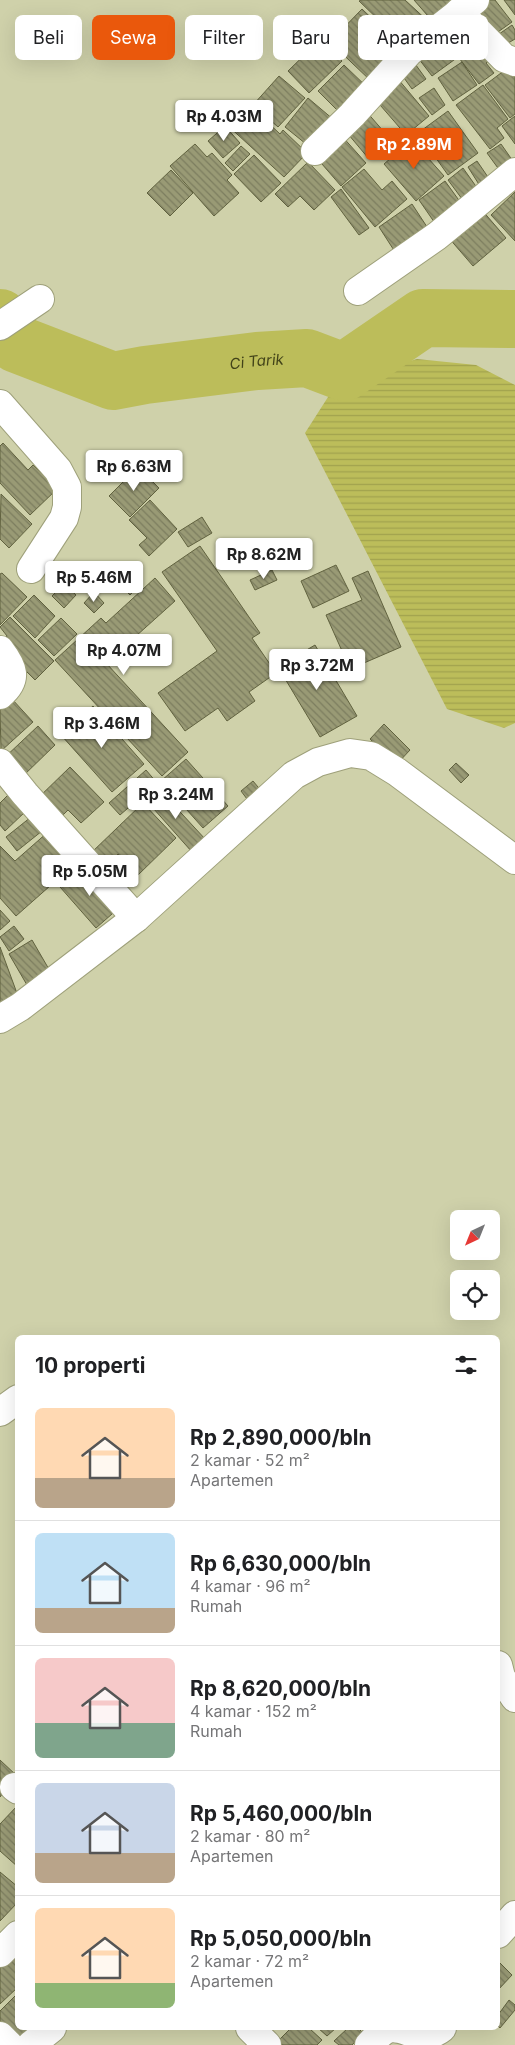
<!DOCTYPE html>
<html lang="id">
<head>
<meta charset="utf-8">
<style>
	:root { --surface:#fff; --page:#f2f2f2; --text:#202124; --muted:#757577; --line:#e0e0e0; --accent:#ea580c }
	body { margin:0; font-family:Inter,sans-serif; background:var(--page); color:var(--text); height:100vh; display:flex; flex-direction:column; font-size:19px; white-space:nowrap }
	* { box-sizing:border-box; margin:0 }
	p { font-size:16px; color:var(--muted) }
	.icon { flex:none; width:28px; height:28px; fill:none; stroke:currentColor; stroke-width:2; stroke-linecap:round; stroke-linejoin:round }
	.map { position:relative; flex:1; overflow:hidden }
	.details { position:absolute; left:15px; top:1335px; width:485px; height:695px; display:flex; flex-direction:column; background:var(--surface); border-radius:8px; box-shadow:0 5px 20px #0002 }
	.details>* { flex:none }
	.hud { position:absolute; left:15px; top:15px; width:485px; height:45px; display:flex; gap:10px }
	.needle { width:32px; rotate:223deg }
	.controls { position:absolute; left:450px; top:1210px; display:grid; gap:10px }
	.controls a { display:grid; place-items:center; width:50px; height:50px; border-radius:8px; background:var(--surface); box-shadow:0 5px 20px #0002; font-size:25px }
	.price { position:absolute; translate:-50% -42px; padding:0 11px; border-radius:5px; background:#fff; color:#222; font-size:16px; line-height:32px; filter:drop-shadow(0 1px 2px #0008) }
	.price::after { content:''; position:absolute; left:50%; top:30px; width:15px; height:11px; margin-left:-8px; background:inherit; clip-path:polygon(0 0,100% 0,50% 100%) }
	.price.active { background:var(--accent); color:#fff }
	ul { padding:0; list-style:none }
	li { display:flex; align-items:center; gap:15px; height:125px; padding:0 20px }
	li+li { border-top:1px solid var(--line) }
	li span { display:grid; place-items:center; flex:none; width:140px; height:100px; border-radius:8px; color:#555 }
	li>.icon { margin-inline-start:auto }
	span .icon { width:60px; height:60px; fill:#fffc; stroke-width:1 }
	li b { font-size:21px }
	h2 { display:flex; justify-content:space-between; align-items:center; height:60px; padding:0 20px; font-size:21px }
	.pill { padding:0 18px; border-radius:8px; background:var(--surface); box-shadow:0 5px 20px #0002; font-size:18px; line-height:45px }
	.pill.active { background:var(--accent); color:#fff }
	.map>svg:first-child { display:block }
	.water { fill:url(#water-rules) }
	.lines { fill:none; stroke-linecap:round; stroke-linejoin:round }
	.river { stroke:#bcbd5a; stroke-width:58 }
	.building { fill:url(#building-back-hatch); stroke:#61623f }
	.street-casing { stroke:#9ea07a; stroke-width:30 }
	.street { stroke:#fff; stroke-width:28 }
	.labels { text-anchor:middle; stroke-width:4; stroke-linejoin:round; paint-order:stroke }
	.water-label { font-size:15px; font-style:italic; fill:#424319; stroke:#eff0dc }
</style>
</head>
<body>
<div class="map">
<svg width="515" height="2045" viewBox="0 0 515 2045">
	<defs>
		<pattern id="water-rules" width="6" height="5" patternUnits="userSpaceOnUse" patternTransform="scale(1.25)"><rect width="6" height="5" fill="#bcbd5a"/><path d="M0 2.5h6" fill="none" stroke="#a1a24d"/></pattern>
		<pattern id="building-back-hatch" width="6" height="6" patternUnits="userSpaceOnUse" patternTransform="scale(1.25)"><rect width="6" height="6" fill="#999a75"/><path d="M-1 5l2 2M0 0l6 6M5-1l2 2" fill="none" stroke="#7c7d5f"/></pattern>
	</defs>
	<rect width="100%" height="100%" fill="#cfd1aa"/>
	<polygon class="water" points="417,359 476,365 515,385 515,723 504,728 447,709 305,433 344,372 363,375"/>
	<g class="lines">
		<path class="river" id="s1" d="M 0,318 L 17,344 L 113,381 L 145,375 L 257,361 L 307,358 L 344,372 L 423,318 L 515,319"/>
	</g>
	<g class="building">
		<polygon points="361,0 405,0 430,23 407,47 359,1"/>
		<polygon points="414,0 451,0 455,5 434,23"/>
		<polygon points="484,0 495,0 512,22 488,39 468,11"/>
		<polygon points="504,0 515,0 515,15"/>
		<polygon points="362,9 404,49 372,82 330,42"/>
		<polygon points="465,20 493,58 486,63 494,73 479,84 443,37"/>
		<polygon points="512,25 515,30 515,39 498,49 492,39"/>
		<polygon points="440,35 458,57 432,76 415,54"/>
		<polygon points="321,39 342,61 309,93 288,71"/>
		<polygon points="413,61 426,79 412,89 399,71"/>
		<polygon points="462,62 477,85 453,101 438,78"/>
		<polygon points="513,64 515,67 515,114 510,118 485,85"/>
		<polygon points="344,65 370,90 344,117 318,91"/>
		<polygon points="279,76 305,98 278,127 253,105"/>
		<polygon points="398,79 429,116 406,135 374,98"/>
		<polygon points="483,85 508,119 497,128 504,138 490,149 456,105"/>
		<polygon points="434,88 445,105 432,115 419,98"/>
		<polygon points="308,98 334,120 311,148 285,127"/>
		<polygon points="246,102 280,134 283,130 307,153 284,177 226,124"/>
		<polygon points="365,110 391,140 369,159 343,128"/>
		<polygon points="448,111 478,153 448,175 418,133"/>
		<polygon points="515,116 515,144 502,126"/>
		<polygon points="225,126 240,143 223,158 208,141"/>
		<polygon points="340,134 366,163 341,186 315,156"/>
		<polygon points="412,140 444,176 416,201 384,164"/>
		<polygon points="195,144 207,157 212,153 232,175 227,180 239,193 214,216 170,166"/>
		<polygon points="501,144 515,164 503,175 487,153"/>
		<polygon points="241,146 250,154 233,171 225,163"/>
		<polygon points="254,155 281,183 261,202 234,174"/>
		<polygon points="477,161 490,180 480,186 468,167"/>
		<polygon points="308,162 335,190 314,210 300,196 288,207 275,194"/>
		<polygon points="463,168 480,192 465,203 448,180"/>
		<polygon points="364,169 382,190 392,181 407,199 375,227 342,187"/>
		<polygon points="171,170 193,193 170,216 147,193"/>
		<polygon points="445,181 466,210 439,229 419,200"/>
		<polygon points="341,189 369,228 359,235 331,197"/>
		<polygon points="515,192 515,241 491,215"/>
		<polygon points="412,204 431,233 397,255 379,227"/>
		<polygon points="481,209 506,238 473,266 448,237"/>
		<polygon points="3,443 28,470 33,465 43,475 47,470 56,490 30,515 0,483 0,446"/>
		<polygon points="138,467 159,488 130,517 109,496"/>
		<polygon points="1,494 32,524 9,548 0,539"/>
		<polygon points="150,500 177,529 149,556 139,545 147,538 129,520"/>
		<polygon points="202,517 212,533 188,547 178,532"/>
		<polygon points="200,546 260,633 252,638 276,673 249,692 255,701 227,721 218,708 185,731 158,693 217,651 162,572"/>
		<polygon points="336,565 349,591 313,608 301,581"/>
		<polygon points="272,570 277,580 255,590 250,580"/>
		<polygon points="368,571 401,647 350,669 326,615 362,600 352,578"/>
		<polygon points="128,572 141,584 130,595 118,583"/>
		<polygon points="2,573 27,597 0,625 0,574"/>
		<polygon points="54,578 60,583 52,591 47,586"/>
		<polygon points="155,578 175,601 106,663 188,752 162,776 55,660 101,618 106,623"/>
		<polygon points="64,584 76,595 64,608 52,596"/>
		<polygon points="94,592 104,603 94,613 84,603"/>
		<polygon points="34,595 55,616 35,638 13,616"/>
		<polygon points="10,617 54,661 35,680 0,645 7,636 0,627"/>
		<polygon points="61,618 77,634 54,656 38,640"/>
		<polygon points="315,645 357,716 320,737 278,667"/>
		<polygon points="12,699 33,722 1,751 0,710"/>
		<polygon points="93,706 144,764 112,792 61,735"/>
		<polygon points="384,724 410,750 396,765 370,739"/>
		<polygon points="38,726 55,745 21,778 3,759"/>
		<polygon points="186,759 228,806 203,828 161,781"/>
		<polygon points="456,763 469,775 461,783 449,770"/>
		<polygon points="70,767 104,802 81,823 68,810 56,822 35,801"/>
		<polygon points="146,770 157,783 120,815 109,803"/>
		<polygon points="253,781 263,793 250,803 241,791"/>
		<polygon points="158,788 206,840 192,852 145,799"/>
		<polygon points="10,793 26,811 5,831 0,825 0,803"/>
		<polygon points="143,803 176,838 138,875 118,854 105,867 91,853"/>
		<polygon points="36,813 47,827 17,851 6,837"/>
		<polygon points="48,832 76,863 16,916 0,898 0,846 15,861"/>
		<polygon points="84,865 120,907 96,928 60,887"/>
		<polygon points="0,910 10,921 0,930"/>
		<polygon points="14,926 24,939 9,951 0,937"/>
		<polygon points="32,940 50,971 27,985 9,954"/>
		<polygon points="0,947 18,996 0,1003"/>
		<polygon points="0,1760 17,1776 0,1797"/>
		<polygon points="18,1805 18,1867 0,1851 0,1824"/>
		<polygon points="0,1872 18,1887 18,1902 0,1921"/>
		<polygon points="18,1945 18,1987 0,2004 0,1962"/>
		<polygon points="498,1961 512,1975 498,1990"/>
		<polygon points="17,1994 18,2028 39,2028 21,2045 0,2026 0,2011"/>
		<polygon points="509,2000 515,2005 515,2010 500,2028 498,2026 498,2015"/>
		<polygon points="291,2028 309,2028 322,2040 317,2045 274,2045"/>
		<polygon points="318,2028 336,2028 327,2036"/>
		<polygon points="348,2028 358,2028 363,2033 352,2045 339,2045 334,2041"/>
	</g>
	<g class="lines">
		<g class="street-casing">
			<g id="street">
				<polyline points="459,12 504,58 515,62"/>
				<polyline points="315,151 352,115 409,52 475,0"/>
				<polyline points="358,291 437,236 515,172"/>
				<polyline points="0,326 40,299"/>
				<polyline points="0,404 58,470 67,487 67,507 64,518 31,569"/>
				<path d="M 0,650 C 13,667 19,679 0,695"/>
				<polyline points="0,763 25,794 136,918"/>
				<polyline points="0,1019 20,1007 136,918 294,775 318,762 350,753 371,756 397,772 515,860"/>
				<polyline points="0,1412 18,1399"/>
				<polyline points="498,1665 501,1677 515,1698"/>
				<polyline points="14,1787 18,1790"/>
				<polyline points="498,1934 515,1915"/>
				<polyline points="0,1953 18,1935"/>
				<polyline points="250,2028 267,2045"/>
				<polyline points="0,2036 9,2045"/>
				<polyline points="31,2045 52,2028"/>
				<path d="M 369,2045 C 375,2039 380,2032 388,2029 C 404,2024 421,2045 442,2028"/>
			</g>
		</g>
		<use href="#street" class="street"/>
	</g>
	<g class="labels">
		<g class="water-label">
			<text dy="5" stroke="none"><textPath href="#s1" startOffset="279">Ci Tarik</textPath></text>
		</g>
	</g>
</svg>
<div class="controls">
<a><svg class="needle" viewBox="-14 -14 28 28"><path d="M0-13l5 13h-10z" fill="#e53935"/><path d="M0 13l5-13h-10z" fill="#757577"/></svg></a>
<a><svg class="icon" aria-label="locate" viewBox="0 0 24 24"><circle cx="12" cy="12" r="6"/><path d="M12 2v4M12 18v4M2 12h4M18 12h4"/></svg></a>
</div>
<b class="price" style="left:224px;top:142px">Rp 4.03M</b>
<b class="price active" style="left:414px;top:170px">Rp 2.89M</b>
<b class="price" style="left:134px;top:492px">Rp 6.63M</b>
<b class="price" style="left:264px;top:580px">Rp 8.62M</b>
<b class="price" style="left:94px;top:603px">Rp 5.46M</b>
<b class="price" style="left:124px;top:676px">Rp 4.07M</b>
<b class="price" style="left:317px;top:691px">Rp 3.72M</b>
<b class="price" style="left:102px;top:749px">Rp 3.46M</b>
<b class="price" style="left:176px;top:820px">Rp 3.24M</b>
<b class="price" style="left:90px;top:897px">Rp 5.05M</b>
<div class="hud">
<a class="pill">Beli</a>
<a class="pill active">Sewa</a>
<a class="pill">Filter</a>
<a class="pill">Baru</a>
<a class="pill">Apartemen</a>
</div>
<section class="details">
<h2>10 properti<svg class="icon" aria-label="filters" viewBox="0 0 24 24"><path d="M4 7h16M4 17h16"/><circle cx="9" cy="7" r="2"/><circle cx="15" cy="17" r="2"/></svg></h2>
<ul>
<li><span style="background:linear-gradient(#ffd9b3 70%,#b9a48a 0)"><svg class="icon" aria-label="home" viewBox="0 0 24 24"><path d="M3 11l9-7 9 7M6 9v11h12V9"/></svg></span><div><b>Rp 2,890,000/bln</b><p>2 kamar · 52 m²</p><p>Apartemen</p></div></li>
<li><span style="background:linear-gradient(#bfe0f5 75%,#b9a48a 0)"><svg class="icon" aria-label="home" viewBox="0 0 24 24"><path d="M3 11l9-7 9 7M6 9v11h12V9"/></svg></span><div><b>Rp 6,630,000/bln</b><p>4 kamar · 96 m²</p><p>Rumah</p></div></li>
<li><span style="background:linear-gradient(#f6c9c9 65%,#7fa58c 0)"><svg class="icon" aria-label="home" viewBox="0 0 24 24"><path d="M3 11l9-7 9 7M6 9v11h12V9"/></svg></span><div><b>Rp 8,620,000/bln</b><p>4 kamar · 152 m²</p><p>Rumah</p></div></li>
<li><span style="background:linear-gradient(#c9d6e8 70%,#b9a48a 0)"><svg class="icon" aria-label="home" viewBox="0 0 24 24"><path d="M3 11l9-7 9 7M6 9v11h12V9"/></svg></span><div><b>Rp 5,460,000/bln</b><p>2 kamar · 80 m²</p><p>Apartemen</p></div></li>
<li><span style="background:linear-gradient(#ffd9b3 75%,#8fb573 0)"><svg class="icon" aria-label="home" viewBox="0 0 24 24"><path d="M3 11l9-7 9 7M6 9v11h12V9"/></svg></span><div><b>Rp 5,050,000/bln</b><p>2 kamar · 72 m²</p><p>Apartemen</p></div></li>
</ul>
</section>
</div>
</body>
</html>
